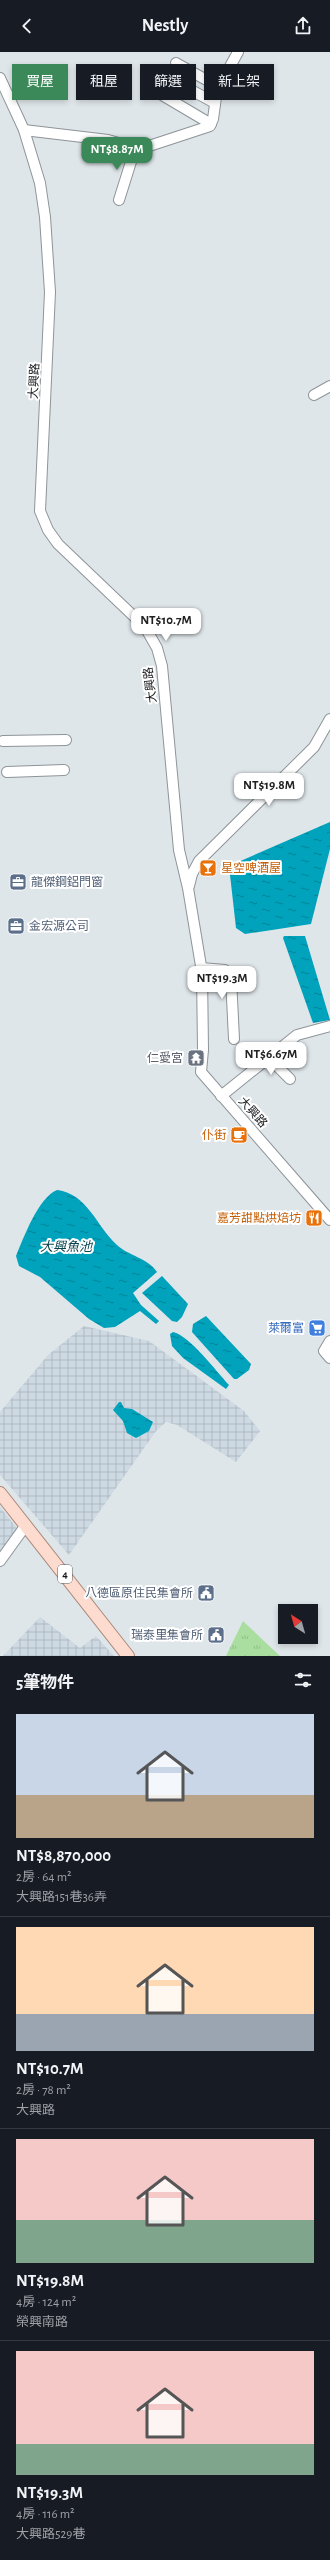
<!DOCTYPE html>
<html lang="zh-TW">
<head>
<meta charset="utf-8">
<style>
	:root { --surface:#171b24; --page:#242831; --text:#f1f3f6; --muted:#9ea1a6; --line:#363941; --accent:#3b8959 }
	body { margin:0; font-family:"Alegreya Sans","Noto Sans TC",sans-serif; background:var(--page); color:var(--text); height:100vh; display:flex; flex-direction:column; font-size:15px; white-space:nowrap }
	* { box-sizing:border-box; margin:0 }
	p { font-size:13px; color:var(--muted) }
	.icon { flex:none; width:22px; height:22px; fill:none; stroke:currentColor; stroke-width:2; stroke-linecap:round; stroke-linejoin:round }
	.map { position:relative; height:1604px; overflow:hidden }
	.details { display:flex; flex-direction:column; background:var(--surface); flex:1 }
	.details>* { flex:none }
	.hud { position:absolute; left:12px; top:12px; width:306px; height:36px; display:flex; gap:8px }
	.needle { width:26px; rotate:323deg }
	.buttons { position:absolute; left:278px; top:1552px; display:grid; gap:8px }
	.buttons a { display:grid; place-items:center; width:40px; height:40px; border-radius:0px; background:var(--surface); box-shadow:0 2px 6px #0003; font-size:20px }
	.price { position:absolute; translate:-50% -34px; padding:0 9px; border-radius:8px; background:#fff; color:#222; font-size:13px; line-height:26px; filter:drop-shadow(0 1px 2px #0008) }
	.price::after { content:''; position:absolute; left:50%; top:24px; width:12px; height:9px; margin-left:-6px; background:inherit; clip-path:polygon(0 0,100% 0,50% 100%) }
	.price.active { background:var(--accent); color:#fff }
	ul { padding:0; list-style:none }
	li { display:grid; align-content:center; gap:8px; height:212px; padding:0 16px }
	li+li { border-top:1px solid var(--line) }
	li span { display:grid; place-items:center; height:124px; border-radius:0px; color:#555 }
	li>.icon { margin-inline-start:auto }
	span .icon { width:72px; height:72px; fill:#fffc; stroke-width:1 }
	li b { font-size:17px }
	h2 { display:flex; justify-content:space-between; align-items:center; height:48px; padding:0 16px; font-size:17px }
	.tag { padding:0 14px; border-radius:0px; background:var(--surface); box-shadow:0 2px 6px #0003; font-size:14px; line-height:36px }
	.tag.active { background:var(--accent); color:#fff }
	header { display:flex; justify-content:space-between; align-items:center; height:52px; padding:0 16px; background:var(--surface); font-size:18px; font-weight:600 }
	.map>svg:first-child { display:block }
	.industrial { fill:url(#industrial-grid) }
	.park { fill:url(#park-tufts) }
	.water { fill:url(#water-ripples) }
	.lines { fill:none; stroke-linecap:round; stroke-linejoin:round }
	.minor-casing { stroke:#8e9498; stroke-width:12 }
	.major-casing { stroke:#ab887b; stroke-width:14 }
	.minor { stroke:#fff; stroke-width:10 }
	.major { stroke:#fddbce; stroke-width:12 }
	.labels { text-anchor:middle; stroke-width:4; stroke-linejoin:round; paint-order:stroke }
	.shield { fill:#fff; stroke:#5d5e5f; stroke-width:1 }
	.shield-label { font-size:11px; font-weight:bold; fill:#17191b }
	.street-label { font-size:12px; fill:#17191b; stroke:#fff }
	.food-label { font-size:12px; fill:#c56008; stroke:#fff; text-anchor:end }
	.service-label { font-size:12px; fill:#4e5e75; stroke:#fff; text-anchor:start }
	.worship-label { font-size:12px; fill:#5b616d; stroke:#fff; text-anchor:end }
	.shop-label { font-size:12px; fill:#366cbe; stroke:#fff; text-anchor:end }
	.water-label { font-size:13px; font-style:italic; fill:#07424d; stroke:#fff }
</style>
</head>
<body>
<header><svg class="icon" aria-label="back" viewBox="0 0 24 24"><path d="M15 5l-7 7 7 7"/></svg>Nestly<svg class="icon" aria-label="share" viewBox="0 0 24 24"><path d="M12 15V3M7 8l5-5 5 5M5 13v7h14v-7"/></svg></header>
<div class="map">
<svg width="330" height="1604" viewBox="0 0 330 1604">
	<defs>
		<pattern id="industrial-grid" width="8" height="8" patternUnits="userSpaceOnUse"><rect width="8" height="8" fill="#cdd9e3"/><path d="M0 4h8M4 0v8" fill="none" stroke="#afbac2"/></pattern>
		<pattern id="park-tufts" width="24" height="20" patternUnits="userSpaceOnUse"><rect width="24" height="20" fill="#aadea0"/><path d="M3 7l-1-3M5 7V3M7 7l1-3M15 17l-1-3M17 17v-4M19 17l1-3" fill="none" stroke="#92be89"/></pattern>
		<pattern id="water-ripples" width="26" height="14" patternUnits="userSpaceOnUse"><rect width="26" height="14" fill="#00a2bc"/><path d="M2 4q2-2 4 0t4 0M15 11q2-2 4 0t4 0" fill="none" stroke="#018398"/></pattern>
	</defs>
	<rect width="100%" height="100%" fill="#dfe6ea"/>
	<g class="industrial">
		<polygon points="84,1274 149,1289 244,1359 260,1379 236,1410 177,1373 166,1370 156,1379 69,1503 0,1423 0,1360 48,1303"/>
		<polygon points="0,1455 17,1476 0,1499"/>
		<polygon points="40,1565 80,1596 96,1584 114,1604 3,1604"/>
	</g>
	<polygon class="park" points="243,1569 280,1604 226,1604"/>
	<g class="water">
		<polygon points="330,770 330,797 311,872 245,882 236,876 229,814"/>
		<polygon points="284,884 305,884 330,968 313,971 283,886"/>
		<path d="M 57,1138 C 88,1142 96,1174 117,1193 C 129,1204 148,1206 157,1220 L 133,1241 L 141,1253 L 159,1269 L 156,1272 L 140,1259 L 115,1275 L 104,1276 L 89,1267 L 40,1225 L 19,1214 L 16,1204 C 24,1185 38,1146 57,1138 Z"/>
		<polygon points="162,1224 188,1252 182,1265 177,1270 172,1269 142,1241"/>
		<polygon points="206,1264 251,1312 249,1318 237,1327 234,1327 192,1280 193,1272"/>
		<path d="M 173,1280 C 190,1284 216,1319 229,1333 L 226,1337 L 183,1306 L 172,1294 L 170,1282 Z"/>
		<polygon points="119,1350 121,1350 124,1356 132,1357 153,1370 149,1379 136,1386 127,1381 123,1369 113,1358"/>
	</g>
	<g class="lines">
		<g class="minor-casing">
			<g id="minor">
				<polyline points="176,11 219,35"/>
				<polyline points="167,25 215,51"/>
				<polyline points="0,26 24,78 40,131 45,165 50,240 40,459 48,478 58,492 145,575 157,596 162,614 179,798 188,836 202,920 203,998 201,1020 330,1168"/>
				<polyline points="157,40 211,72"/>
				<polyline points="24,78 108,88 140,97 210,74 213,67 217,38 238,0"/>
				<polyline points="119,148 135,97"/>
				<polyline points="314,343 330,334"/>
				<polyline points="3,689 66,688"/>
				<polyline points="7,720 64,718"/>
				<polyline points="189,834 192,822 199,809 314,695 330,667"/>
				<polyline points="201,916 225,918 231,926 234,987"/>
				<polyline points="267,1004 290,1027"/>
				<polyline points="221,1044 297,983 330,974"/>
				<polyline points="330,1289 324,1299 330,1306"/>
				<polyline points="0,1509 26,1473"/>
			</g>
		</g>
		<g class="major-casing">
			<polyline id="major" points="0,1441 128,1604"/>
		</g>
		<use href="#minor" class="minor"/>
		<use href="#major" class="major"/>
	</g>
	<defs>
		<g id="bar-square" transform="scale(0.9)"><rect x="-9" y="-9" width="18" height="18" rx="4" fill="#e8710a" stroke="#fff"/><path d="M-6-5H6L.8 .8V4.5H3.5V6h-7V4.5H-.8V.8Z" fill="#fff"/></g>
		<g id="office-square" transform="scale(0.9)"><rect x="-9" y="-9" width="18" height="18" rx="4" fill="#5c6f8a" stroke="#fff"/><path d="M-6-3h4V-5.5h4V-3h4V5H-6ZM-1-4.5V-3h2v-1.5ZM-6 0V1H6V0Z" fill="#fff"/></g>
		<g id="temple-square" transform="scale(0.9)"><rect x="-9" y="-9" width="18" height="18" rx="4" fill="#6b7280" stroke="#fff"/><path d="M0-6L5-2H3V0L6.5 2.5H4V6H1.5V3h-3V6H-4V2.5H-6.5L-3 0V-2H-5Z" fill="#fff"/></g>
		<g id="cafe-square" transform="scale(0.9)"><rect x="-9" y="-9" width="18" height="18" rx="4" fill="#e8710a" stroke="#fff"/><path d="M-5.5-4.5H6V0H3Q3 3.5 0 3.5H-2.5Q-5.5 3.5-5.5 0ZM3-3.2v2h1.7v-2ZM-6 4.5H4V6H-6Z" fill="#fff"/></g>
		<g id="restaurant-square" transform="scale(0.9)"><rect x="-9" y="-9" width="18" height="18" rx="4" fill="#e8710a" stroke="#fff"/><path d="M-5-6h1v4h1v-4h1v4h1v-4h1v5L-1.5 .5V6h-2V.5L-5-1ZM5-6V6H3V1.5H1.5Q1.5-4 5-6Z" fill="#fff"/></g>
		<g id="supermarket-square" transform="scale(0.9)"><rect x="-9" y="-9" width="18" height="18" rx="4" fill="#3f7fe0" stroke="#fff"/><path d="M-6-5.5h2.5l.6 2H6L4.5 2H-2.5L-4.4-4H-6ZM-1.5 3.2a1.3 1.3 0 1 0 .1 0ZM3 3.2a1.3 1.3 0 1 0 .1 0Z" fill="#fff"/></g>
		<g id="civic-square" transform="scale(0.9)"><rect x="-9" y="-9" width="18" height="18" rx="4" fill="#5c6f8a" stroke="#fff"/><path d="M-.6-6.5H3V-4.5H.6V-3L4-1V1h2V6H-6V1h2V-1L-.6-3ZM-1.2 2.5V6h2.4V2.5Z" fill="#fff"/></g>
	</defs>
	<g fill-rule="evenodd">
		<use href="#bar-square" x="208" y="816"/>
		<use href="#office-square" x="18" y="830"/>
		<use href="#office-square" x="16" y="874"/>
		<use href="#temple-square" x="196" y="1006"/>
		<use href="#cafe-square" x="239" y="1083"/>
		<use href="#restaurant-square" x="314" y="1166"/>
		<use href="#supermarket-square" x="317" y="1276"/>
		<use href="#civic-square" x="206" y="1541"/>
		<use href="#civic-square" x="216" y="1583"/>
	</g>
	<g class="labels">
		<rect class="shield" x="58" y="1513" width="14" height="18" rx="3"/>
		<g class="shield-label">
			<text x="65" y="1526">4</text>
		</g>
		<g class="street-label">
			<text transform="translate(34 329) rotate(-87)" y="4">大興路</text>
			<text transform="translate(150 633) rotate(-97)" y="4">大興路</text>
			<text transform="translate(253 1060) rotate(48)" y="4">大興路</text>
		</g>
		<g class="food-label">
			<text x="221" y="820" text-anchor="start">星空啤酒屋</text>
			<text x="226" y="1087">仆街</text>
			<text x="301" y="1170">嘉芳甜點烘焙坊</text>
		</g>
		<g class="service-label">
			<text x="31" y="834">龍傑鋼鋁門窗</text>
			<text x="29" y="878">金宏源公司</text>
			<text x="193" y="1545" text-anchor="end">八德區原住民集會所</text>
			<text x="203" y="1587" text-anchor="end">瑞泰里集會所</text>
		</g>
		<g class="worship-label">
			<text x="183" y="1010">仁愛宮</text>
		</g>
		<g class="shop-label">
			<text x="304" y="1280">萊爾富</text>
		</g>
		<g class="water-label">
			<text x="66" y="1199">大興魚池</text>
		</g>
	</g>
</svg>
<div class="buttons">
<a><svg class="needle" viewBox="-14 -14 28 28"><path d="M0-13l5 13h-10z" fill="#e53935"/><path d="M0 13l5-13h-10z" fill="#9ea1a6"/></svg></a>
</div>
<b class="price active" style="left:117px;top:119px">NT$8.87M</b>
<b class="price" style="left:166px;top:590px">NT$10.7M</b>
<b class="price" style="left:269px;top:755px">NT$19.8M</b>
<b class="price" style="left:222px;top:948px">NT$19.3M</b>
<b class="price" style="left:271px;top:1024px">NT$6.67M</b>
<div class="hud">
<a class="tag active">買屋</a>
<a class="tag">租屋</a>
<a class="tag">篩選</a>
<a class="tag">新上架</a>
</div>
</div>
<section class="details">
<h2>5筆物件<svg class="icon" aria-label="filters" viewBox="0 0 24 24"><path d="M4 7h16M4 17h16"/><circle cx="9" cy="7" r="2"/><circle cx="15" cy="17" r="2"/></svg></h2>
<ul>
<li><span style="background:linear-gradient(#c9d6e8 65%,#b9a48a 0)"><svg class="icon" aria-label="home" viewBox="0 0 24 24"><path d="M3 11l9-7 9 7M6 9v11h12V9"/></svg></span><div><b>NT$8,870,000</b><p>2房 · 64 m²</p><p>大興路151巷36弄</p></div></li>
<li><span style="background:linear-gradient(#ffd9b3 70%,#9aa5b1 0)"><svg class="icon" aria-label="home" viewBox="0 0 24 24"><path d="M3 11l9-7 9 7M6 9v11h12V9"/></svg></span><div><b>NT$10.7M</b><p>2房 · 78 m²</p><p>大興路</p></div></li>
<li><span style="background:linear-gradient(#f6c9c9 65%,#7fa58c 0)"><svg class="icon" aria-label="home" viewBox="0 0 24 24"><path d="M3 11l9-7 9 7M6 9v11h12V9"/></svg></span><div><b>NT$19.8M</b><p>4房 · 124 m²</p><p>榮興南路</p></div></li>
<li><span style="background:linear-gradient(#f6c9c9 75%,#7fa58c 0)"><svg class="icon" aria-label="home" viewBox="0 0 24 24"><path d="M3 11l9-7 9 7M6 9v11h12V9"/></svg></span><div><b>NT$19.3M</b><p>4房 · 116 m²</p><p>大興路529巷</p></div></li>
</ul>
</section>
</body>
</html>
